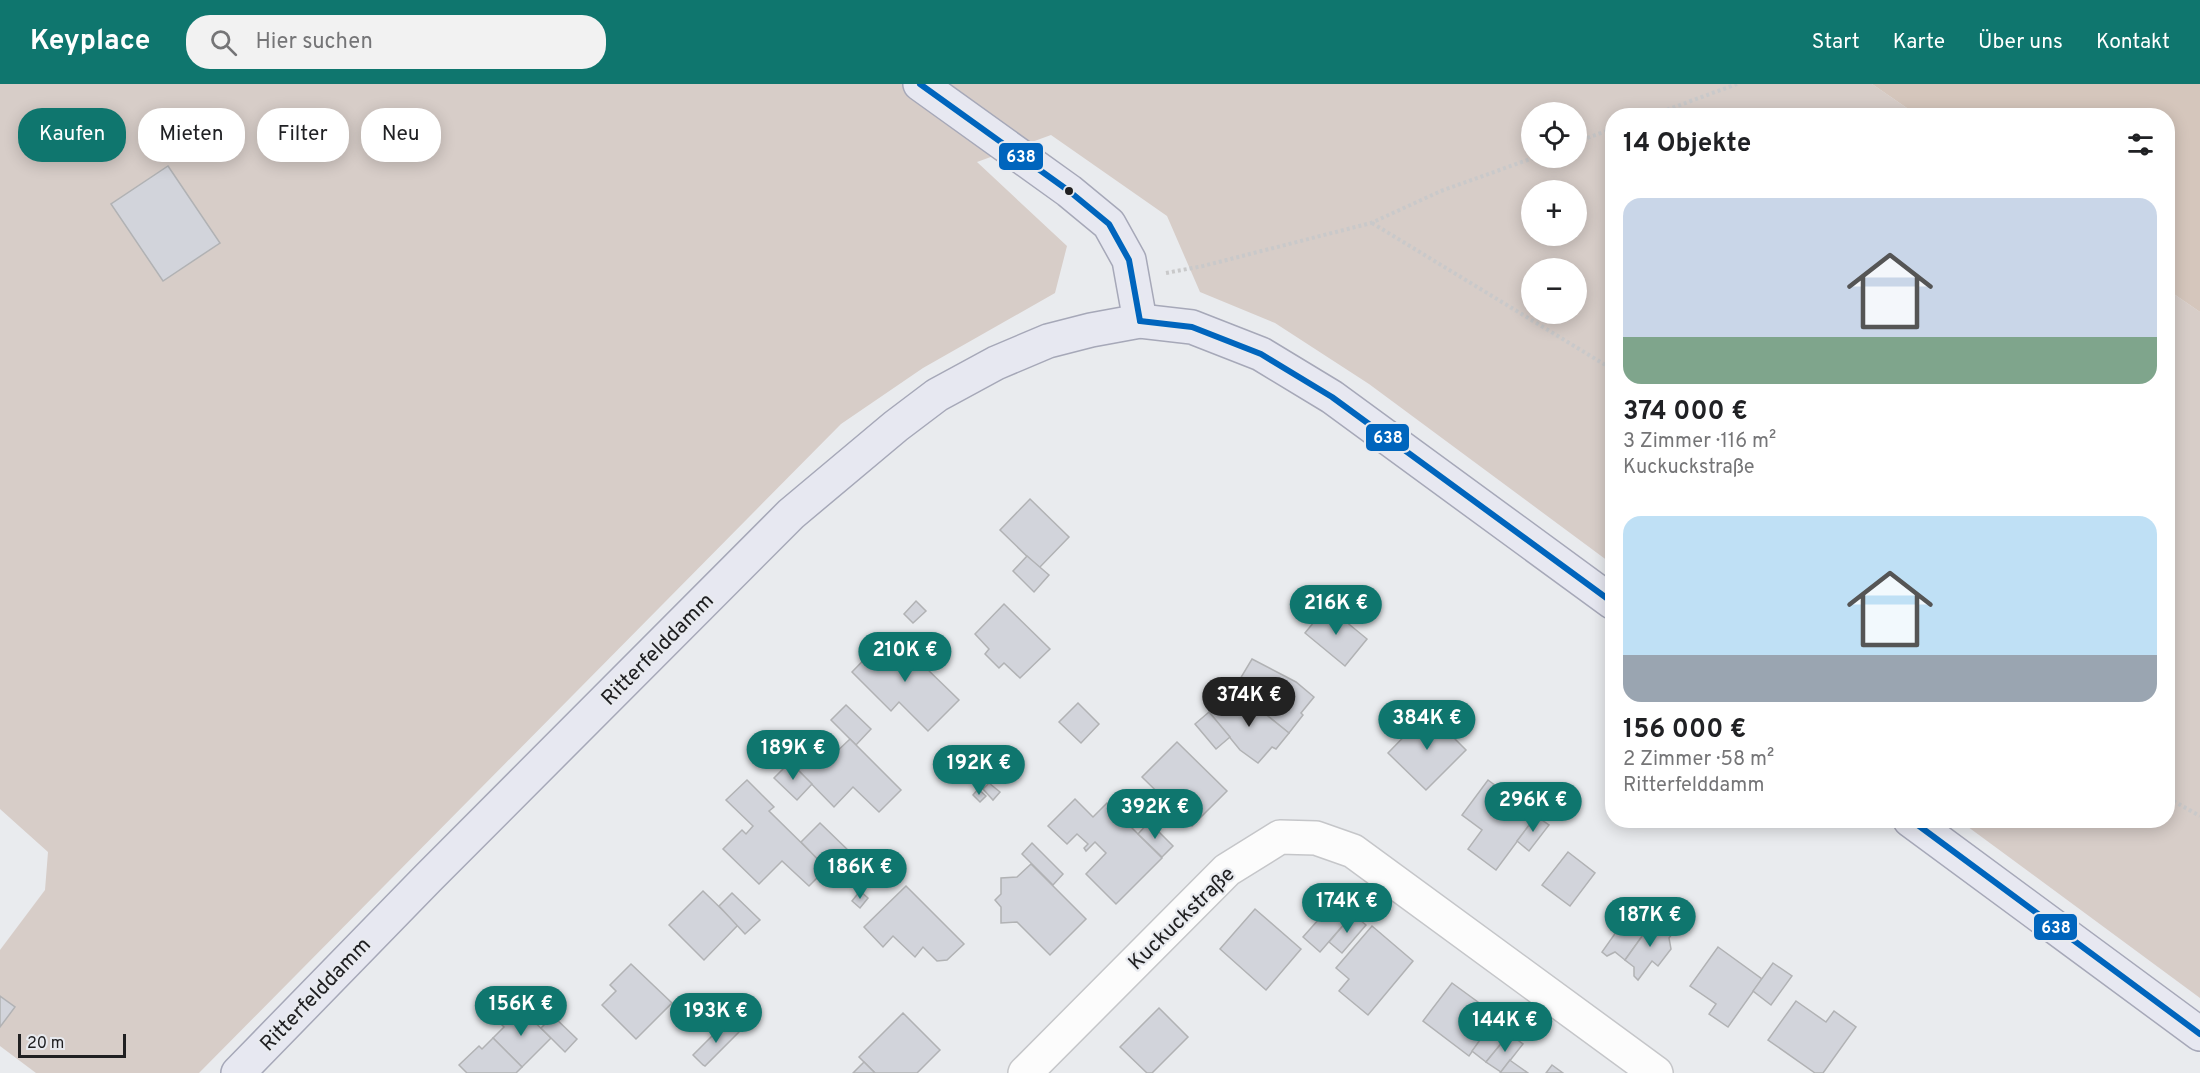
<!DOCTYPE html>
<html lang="de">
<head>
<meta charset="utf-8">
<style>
	:root { --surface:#fff; --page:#f2f2f2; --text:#202124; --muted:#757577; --accent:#0f766e }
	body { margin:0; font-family:Overpass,sans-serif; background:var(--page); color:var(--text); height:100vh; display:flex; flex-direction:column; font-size:22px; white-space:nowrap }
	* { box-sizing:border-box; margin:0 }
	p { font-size:20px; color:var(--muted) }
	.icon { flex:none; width:33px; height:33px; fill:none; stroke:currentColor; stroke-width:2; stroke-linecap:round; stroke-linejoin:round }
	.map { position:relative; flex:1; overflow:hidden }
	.side { position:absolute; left:1605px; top:24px; width:570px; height:720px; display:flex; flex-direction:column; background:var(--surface); border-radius:24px; box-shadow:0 3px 15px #0003 }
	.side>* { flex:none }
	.hud { position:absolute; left:18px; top:24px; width:570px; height:54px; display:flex; gap:12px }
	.buttons { position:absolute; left:1521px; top:18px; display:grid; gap:12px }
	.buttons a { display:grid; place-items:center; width:66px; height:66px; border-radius:50%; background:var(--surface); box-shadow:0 3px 15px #0003; font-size:30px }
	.scale { position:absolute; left:18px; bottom:15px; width:108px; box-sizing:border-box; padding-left:6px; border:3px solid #202022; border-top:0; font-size:16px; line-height:21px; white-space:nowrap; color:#202022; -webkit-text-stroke:4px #e8eaef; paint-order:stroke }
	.price { position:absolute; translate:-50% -51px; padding:0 14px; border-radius:21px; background:var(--accent); color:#fff; font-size:20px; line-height:39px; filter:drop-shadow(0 2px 3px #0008) }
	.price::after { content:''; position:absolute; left:50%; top:36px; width:18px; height:14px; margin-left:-9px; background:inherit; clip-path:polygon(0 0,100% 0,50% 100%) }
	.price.current { background:#222; color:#fff }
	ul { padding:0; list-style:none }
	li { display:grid; align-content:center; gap:12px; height:318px; padding:0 18px }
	li span { display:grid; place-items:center; height:186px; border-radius:18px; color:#555 }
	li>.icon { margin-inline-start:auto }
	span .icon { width:108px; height:108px; fill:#fffc; stroke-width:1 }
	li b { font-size:26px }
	h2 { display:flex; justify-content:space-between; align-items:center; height:72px; padding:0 18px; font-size:26px }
	.chip { padding:0 21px; border-radius:24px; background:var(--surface); box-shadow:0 3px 15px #0003; font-size:21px; line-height:54px }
	.chip.current { background:var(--accent); color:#fff }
	header { display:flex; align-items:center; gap:36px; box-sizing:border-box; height:84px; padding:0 30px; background:var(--accent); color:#fff }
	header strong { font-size:28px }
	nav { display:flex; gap:33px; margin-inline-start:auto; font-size:21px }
	.search { width:420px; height:54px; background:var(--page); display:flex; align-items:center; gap:15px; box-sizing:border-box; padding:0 21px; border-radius:24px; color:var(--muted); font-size:22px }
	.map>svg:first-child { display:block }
	.green { fill:#d7cdc8; fill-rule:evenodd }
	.forest { fill:#d5c6bc }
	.building { fill:#d2d4db; stroke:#b1b2b4; stroke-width:1.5 }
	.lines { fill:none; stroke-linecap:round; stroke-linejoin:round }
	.minor-casing { stroke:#c5c6c9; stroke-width:36 }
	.major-casing { stroke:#a6a8b8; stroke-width:36 }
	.path { stroke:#c9c9ca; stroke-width:4; stroke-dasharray:3 3; stroke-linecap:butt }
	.minor { stroke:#fcfcfc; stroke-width:33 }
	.major { stroke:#e7e8f1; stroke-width:33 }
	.bus-1-casing { stroke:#e8eaef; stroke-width:10 }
	.bus-1 { stroke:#0065bd; stroke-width:6 }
	.bus-dot { fill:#202022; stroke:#e8eaef; stroke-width:2 }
	.labels { text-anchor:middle; stroke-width:4.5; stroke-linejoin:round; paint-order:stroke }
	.street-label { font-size:21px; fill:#202022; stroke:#e8eaef }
	.line-badge { stroke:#e8eaef; stroke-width:2 }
	.badge-label { font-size:16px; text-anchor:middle; font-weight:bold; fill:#fff }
</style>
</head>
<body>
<header>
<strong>Keyplace</strong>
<div class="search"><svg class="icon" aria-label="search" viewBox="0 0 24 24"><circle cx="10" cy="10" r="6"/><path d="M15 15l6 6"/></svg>Hier suchen</div>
<nav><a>Start</a><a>Karte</a><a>Über uns</a><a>Kontakt</a></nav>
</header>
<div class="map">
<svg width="2200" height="989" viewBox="0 0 2200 989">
	<rect width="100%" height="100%" fill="#e9ebee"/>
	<g class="green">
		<path d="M 0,0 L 1872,0 L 1917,31 L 1612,32 L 1612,480 L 1369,300 L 1275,239 L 1200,208 L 1167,132 L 1051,51 L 977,78 L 1067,162 L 1055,209 L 923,284 L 841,340 L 199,989 L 36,989 L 0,962 L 0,866 L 45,806 L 48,768 L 0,725 ZM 1532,28 L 1576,28 L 1576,74 L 1532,74 ZM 1532,106 L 1576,106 L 1576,152 L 1532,152 ZM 1532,184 L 1576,184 L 1576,230 L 1532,230 Z"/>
		<polygon points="2168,206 2200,228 2200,914 1960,737 2168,736"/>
	</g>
	<polygon class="forest" points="1872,0 2200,0 2200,228 2168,206 2168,32 1917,31"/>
	<g class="building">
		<polygon points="168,82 220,159 163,197 111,120"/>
		<polygon points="1030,415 1069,453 1039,484 1000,446"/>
		<polygon points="1027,472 1049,491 1034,508 1013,487"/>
		<polygon points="916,517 926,527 913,539 904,530"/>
		<polygon points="1004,520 1050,565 1020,594 1004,579 999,584 985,570 989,565 975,550"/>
		<polygon points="1327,522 1367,555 1345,582 1305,549"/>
		<polygon points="890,549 959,616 928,647 899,618 891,627 852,588"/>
		<polygon points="1252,575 1296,598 1314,613 1301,629 1303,631 1289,649 1249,617 1256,608 1240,595"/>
		<polygon points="1225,613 1241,625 1249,617 1289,649 1276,665 1272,663 1258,679 1240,666 1209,628"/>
		<polygon points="1078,619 1099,640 1081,659 1059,638"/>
		<polygon points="846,621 871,645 856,661 831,636"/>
		<polygon points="1209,628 1230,653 1216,665 1195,640"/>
		<polygon points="1428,628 1466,666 1426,706 1388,669"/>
		<polygon points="850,655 901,706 879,728 853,703 834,723 795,683 819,659 832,672"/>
		<polygon points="1177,658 1227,707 1192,742 1142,693"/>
		<polygon points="790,678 812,700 797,716 774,694"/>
		<polygon points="747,696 774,723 769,727 827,784 809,802 782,777 759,800 723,765 742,746 746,750 753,742 726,716"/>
		<polygon points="1488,696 1536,732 1496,786 1468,765 1482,746 1462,731"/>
		<polygon points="989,699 1000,708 993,716 983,705"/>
		<polygon points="978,705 986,712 980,718 973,711"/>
		<polygon points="1075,715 1093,733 1107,719 1162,774 1116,820 1086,790 1106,769 1095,758 1086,767 1084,764 1088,760 1077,750 1067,760 1048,742"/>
		<polygon points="1536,732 1549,741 1529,767 1517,757"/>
		<polygon points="1149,738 1173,762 1162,773 1138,750"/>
		<polygon points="820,739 851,769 831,789 801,758"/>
		<polygon points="1032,759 1063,790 1053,801 1022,770"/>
		<polygon points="1568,768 1595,789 1570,822 1542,801"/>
		<polygon points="1031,780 1086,835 1050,871 1017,838 1001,839 1001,823 995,816 1001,810 1001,794 1017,793"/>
		<polygon points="906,802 964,860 947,876 937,877 923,863 915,873 893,852 883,863 864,843"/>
		<polygon points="703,807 738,841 704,876 669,841"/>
		<polygon points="860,807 868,814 860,824 852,817"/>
		<polygon points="732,809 760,836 745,850 719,822"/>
		<polygon points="1335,817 1352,831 1320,868 1303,853"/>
		<polygon points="1635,822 1644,830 1653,826 1658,830 1625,876 1615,868 1607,872 1602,868 1619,844 1613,840 1621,828 1632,827"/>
		<polygon points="1255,825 1301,865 1266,906 1220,865"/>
		<polygon points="1353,830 1366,841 1342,869 1329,858"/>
		<polygon points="1658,830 1663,833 1662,843 1672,850 1669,854 1671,865 1658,882 1652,877 1638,896 1634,892 1634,883 1625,876"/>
		<polygon points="1372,842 1413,877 1368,931 1339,907 1349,895 1336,884"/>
		<polygon points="1718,863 1762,895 1728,943 1709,930 1716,920 1690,902"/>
		<polygon points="1773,879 1792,892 1771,921 1753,907"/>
		<polygon points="631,880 672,919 636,955 602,921 616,907 610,901"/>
		<polygon points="1452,899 1497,932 1469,972 1423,937"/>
		<polygon points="0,912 15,923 0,943"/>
		<polygon points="1796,917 1826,938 1834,927 1856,943 1823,989 1815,989 1768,956"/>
		<polygon points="518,922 551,954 522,983 493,954 504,943 501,940"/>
		<polygon points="1159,924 1188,953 1152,989 1147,989 1120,963"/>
		<polygon points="903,929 940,966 917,989 875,989 859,973"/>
		<polygon points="553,932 577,955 565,968 541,944"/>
		<polygon points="727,937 739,948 705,982 703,981 693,971"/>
		<polygon points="1493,938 1509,950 1486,978 1472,967"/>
		<polygon points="1509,950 1523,960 1501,988 1486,978"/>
		<polygon points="493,954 522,983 516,989 467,989 459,981 479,962 482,965"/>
		<polygon points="1510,976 1511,977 1528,989 1500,989"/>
		<polygon points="864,978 875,989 853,989"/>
		<polygon points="1552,981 1563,989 1546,989"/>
	</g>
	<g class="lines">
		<g class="minor-casing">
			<polyline id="minor" points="1025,989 1227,786 1280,753 1316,754 1353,767 1656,989"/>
		</g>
		<g class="major-casing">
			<g id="major">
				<polyline points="920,0 1069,107 1109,140 1129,176 1140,237"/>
				<polyline points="1910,736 2200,950"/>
				<polyline points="238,989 428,794 791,430 896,342 937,311 996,279 1048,257 1091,246 1140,237 1192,243 1261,270 1332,313 1612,518"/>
			</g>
		</g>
		<g class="path">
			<polyline points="1650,32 1737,0"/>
			<polyline points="1576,58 1612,45"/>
			<polyline points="1372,139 1612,285"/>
			<polyline points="1166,189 1203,182 1371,139 1441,107 1533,74"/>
			<polyline points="2168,714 2200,732"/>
		</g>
		<use href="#minor" class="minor"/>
		<use href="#major" class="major"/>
		<g class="bus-1-casing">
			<g id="bus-1">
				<polyline points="920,0 1069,107 1109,140 1129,176 1140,237"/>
				<polyline points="1140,237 1192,243 1261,270 1332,313 1612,518"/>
				<polyline points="1911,736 2200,950"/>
			</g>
		</g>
		<use href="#bus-1" class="bus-1"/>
	</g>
	<circle class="bus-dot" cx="1069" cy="107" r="5"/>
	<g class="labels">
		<g class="street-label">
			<text transform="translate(657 565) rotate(-45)" y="7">Ritterfelddamm</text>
			<text transform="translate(1181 834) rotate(-44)" y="7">Kuckuckstraße</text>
			<text transform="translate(315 910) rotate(-46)" y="7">Ritterfelddamm</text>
		</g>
	</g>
	<g class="line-badge">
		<rect x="998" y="58" width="46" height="29" rx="6" fill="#0065bd"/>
		<rect x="1365" y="339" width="45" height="29" rx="6" fill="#0065bd"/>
		<rect x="2033" y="829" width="45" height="28" rx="6" fill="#0065bd"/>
	</g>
	<g class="badge-label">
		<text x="1021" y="78">638</text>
		<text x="1388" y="359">638</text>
		<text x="2056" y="849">638</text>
	</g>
</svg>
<div class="buttons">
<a><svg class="icon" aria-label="locate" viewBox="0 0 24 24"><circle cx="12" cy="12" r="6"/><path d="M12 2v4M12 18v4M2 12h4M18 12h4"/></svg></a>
<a>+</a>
<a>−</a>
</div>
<div class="scale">20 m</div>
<b class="price" style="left:1336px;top:552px">216K €</b>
<b class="price" style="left:905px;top:599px">210K €</b>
<b class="price current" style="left:1249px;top:644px">374K €</b>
<b class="price" style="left:1427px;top:667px">384K €</b>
<b class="price" style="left:793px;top:697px">189K €</b>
<b class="price" style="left:979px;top:712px">192K €</b>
<b class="price" style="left:1533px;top:749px">296K €</b>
<b class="price" style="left:1155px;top:756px">392K €</b>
<b class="price" style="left:860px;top:816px">186K €</b>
<b class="price" style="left:1347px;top:850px">174K €</b>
<b class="price" style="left:1650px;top:864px">187K €</b>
<b class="price" style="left:521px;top:953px">156K €</b>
<b class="price" style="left:716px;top:960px">193K €</b>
<b class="price" style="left:1505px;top:969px">144K €</b>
<div class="hud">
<a class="chip current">Kaufen</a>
<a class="chip">Mieten</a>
<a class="chip">Filter</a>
<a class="chip">Neu</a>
</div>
<section class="side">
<h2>14 Objekte<svg class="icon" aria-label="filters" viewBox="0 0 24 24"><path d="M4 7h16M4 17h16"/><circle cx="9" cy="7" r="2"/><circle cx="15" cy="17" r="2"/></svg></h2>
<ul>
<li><span style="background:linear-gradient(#c9d6e8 75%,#7fa58c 0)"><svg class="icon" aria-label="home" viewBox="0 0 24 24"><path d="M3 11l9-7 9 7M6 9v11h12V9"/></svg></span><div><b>374 000 €</b><p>3 Zimmer · 116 m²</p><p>Kuckuckstraße</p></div></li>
<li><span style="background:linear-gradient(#bfe0f5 75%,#9aa5b1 0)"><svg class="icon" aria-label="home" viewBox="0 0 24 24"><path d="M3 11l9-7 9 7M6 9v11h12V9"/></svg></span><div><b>156 000 €</b><p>2 Zimmer · 58 m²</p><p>Ritterfelddamm</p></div></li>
</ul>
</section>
</div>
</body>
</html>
